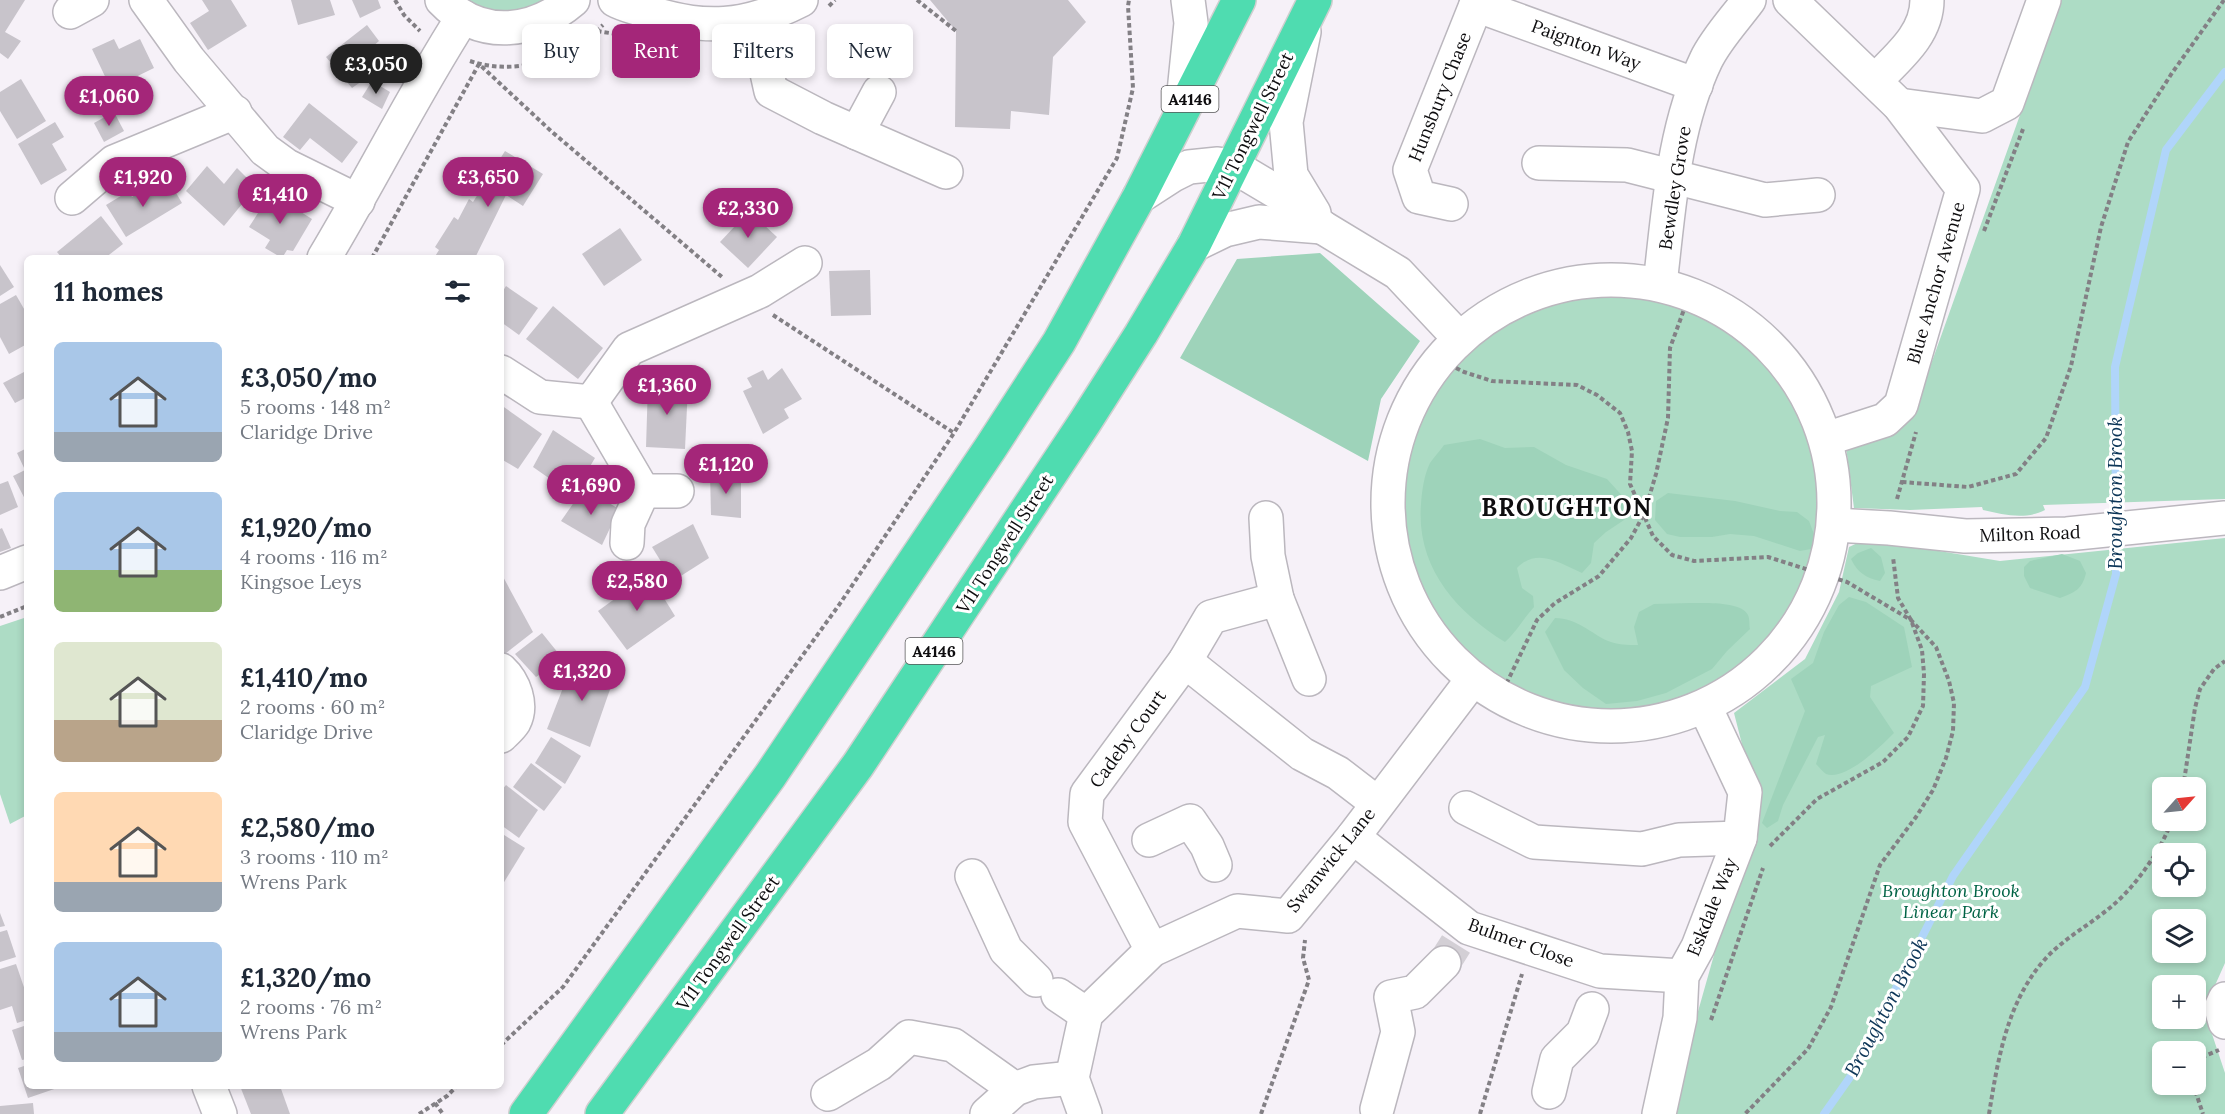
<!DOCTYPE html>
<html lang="en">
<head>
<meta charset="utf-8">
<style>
	:root { --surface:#fff; --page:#f6f6f7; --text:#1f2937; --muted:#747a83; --accent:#a42679 }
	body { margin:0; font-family:Lora,serif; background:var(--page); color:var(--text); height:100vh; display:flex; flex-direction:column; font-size:22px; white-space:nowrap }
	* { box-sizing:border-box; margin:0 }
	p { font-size:20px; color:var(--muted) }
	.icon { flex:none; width:33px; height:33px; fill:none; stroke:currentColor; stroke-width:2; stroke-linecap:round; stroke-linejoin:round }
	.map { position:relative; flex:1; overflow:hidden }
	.details { position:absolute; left:24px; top:255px; width:480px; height:834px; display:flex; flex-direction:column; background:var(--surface); border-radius:9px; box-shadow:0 3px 9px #0003 }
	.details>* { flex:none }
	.guide { position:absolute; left:522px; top:24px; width:570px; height:54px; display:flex; gap:12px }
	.needle { width:39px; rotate:63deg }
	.buttons { position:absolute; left:2152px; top:777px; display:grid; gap:12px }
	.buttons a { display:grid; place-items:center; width:54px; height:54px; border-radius:9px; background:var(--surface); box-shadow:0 3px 9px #0003; font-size:30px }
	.price { position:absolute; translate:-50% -51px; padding:0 14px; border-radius:21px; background:var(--accent); color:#fff; font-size:20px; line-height:39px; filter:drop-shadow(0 2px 3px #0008) }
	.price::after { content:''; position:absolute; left:50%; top:36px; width:18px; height:14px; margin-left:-9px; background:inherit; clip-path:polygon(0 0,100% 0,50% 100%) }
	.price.selected { background:#222; color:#fff }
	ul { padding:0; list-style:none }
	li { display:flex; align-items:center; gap:18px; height:150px; padding:0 30px }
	li span { display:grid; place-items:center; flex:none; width:168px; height:120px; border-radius:9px; color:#555 }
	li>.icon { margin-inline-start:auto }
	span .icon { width:72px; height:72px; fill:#fffc; stroke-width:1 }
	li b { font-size:26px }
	h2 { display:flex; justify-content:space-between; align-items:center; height:72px; padding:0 30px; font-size:26px }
	.tag { padding:0 21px; border-radius:9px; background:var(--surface); box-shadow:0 3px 9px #0003; font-size:21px; line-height:54px }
	.tag.selected { background:var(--accent); color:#fff }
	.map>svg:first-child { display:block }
	.green { fill:#addcc5; fill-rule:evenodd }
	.forest { fill:#9ed3ba }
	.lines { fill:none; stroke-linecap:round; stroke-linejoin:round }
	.stream { stroke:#b0d5fa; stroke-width:8 }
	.building { fill:#c8c4cb }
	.minor-tunnel { stroke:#d3cfd5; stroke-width:33; stroke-dasharray:33 16; stroke-linecap:butt }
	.minor-casing { stroke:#bbb7be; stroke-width:36 }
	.highway-casing { stroke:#cfcfcf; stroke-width:36 }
	.path { stroke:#838085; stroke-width:4; stroke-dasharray:4.5 3; stroke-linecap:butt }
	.minor { stroke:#fff; stroke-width:33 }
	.highway { stroke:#4fdcb0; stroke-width:33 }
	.labels { text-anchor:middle; stroke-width:6; stroke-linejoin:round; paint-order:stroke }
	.shield { fill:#fff; stroke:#565657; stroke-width:1.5 }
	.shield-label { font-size:16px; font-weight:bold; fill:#0e0d0f }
	.street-label { font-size:18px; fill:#0e0d0f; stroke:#fff }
	.park-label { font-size:18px; font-style:italic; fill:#006345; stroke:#fff }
	.water-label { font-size:20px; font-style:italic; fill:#0d3658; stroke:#fff }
	.district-label { font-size:24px; font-weight:bold; letter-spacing:1.5px; fill:#0e0d0f; stroke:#fff }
</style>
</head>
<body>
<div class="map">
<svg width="2225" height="1114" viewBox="0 0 2225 1114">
	<rect width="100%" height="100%" fill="#f6f1f8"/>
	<g class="green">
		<path d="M 464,0 L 551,0 C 540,7 513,14 500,14 C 487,13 474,6 464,0 Z"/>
		<path d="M 2061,0 L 2225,0 L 2225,499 L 2043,505 L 2045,510 C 2026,520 2004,515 1983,510 L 1982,507 L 1910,510 L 1854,508 L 1846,447 L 1920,395 Z"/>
		<polygon points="1605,279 1660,284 1690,293 1726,310 1770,345 1804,389 1826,439 1820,527 1804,618 1764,668 1705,707 1635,726 1578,725 1538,715 1500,697 1473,679 1439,622 1399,572 1389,524 1390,470 1403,420 1422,383 1441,358 1459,338 1503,307 1550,287"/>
		<path d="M 2225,538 L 2225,963 L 2204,1010 L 2225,1073 L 2225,1114 L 1669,1114 L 1757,803 L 1734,713 L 1805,659 L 1839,592 L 1849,547 L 1866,539 L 2000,561 ZM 2163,788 L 2196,788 L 2196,820 L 2163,820 ZM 2163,854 L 2196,854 L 2196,886 L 2163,886 ZM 2163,920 L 2196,920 L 2196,952 L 2163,952 ZM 2163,986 L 2196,986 L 2196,1018 L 2163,1018 ZM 2163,1052 L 2196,1052 L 2196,1084 L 2163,1084 Z"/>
		<polygon points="27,617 27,815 10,824 0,794 0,626"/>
	</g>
	<g class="forest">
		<polygon points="1320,253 1420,341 1381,399 1368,461 1180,358 1237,259"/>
		<path d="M 1480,439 L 1505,448 L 1534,447 L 1566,465 L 1607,479 L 1626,500 L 1627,518 L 1606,532 L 1594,543 L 1591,563 L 1582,573 C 1560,563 1537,547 1517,568 L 1522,588 L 1533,596 L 1534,607 C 1523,619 1517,631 1505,642 C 1455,611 1416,566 1421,504 C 1422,491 1424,475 1430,463 C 1434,457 1440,451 1444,445 Z"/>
		<polygon points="1668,493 1735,501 1780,511 1797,512 1809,521 1815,537 1811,549 1800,551 1754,536 1730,534 1712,537 1680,537 1667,534 1655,520 1656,501"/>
		<path d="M 1871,548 L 1881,557 L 1885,573 L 1880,581 C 1866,578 1857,572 1851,559 L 1858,553 Z"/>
		<path d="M 2062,554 L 2080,561 L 2086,573 C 2082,590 2075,592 2060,598 L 2030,588 L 2024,576 L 2024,567 L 2030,561 Z"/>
		<path d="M 1849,597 L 1866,602 L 1904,627 L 1912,667 L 1871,686 L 1870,697 L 1894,733 C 1881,746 1846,781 1826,774 C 1823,772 1819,767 1816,764 L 1825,735 L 1818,737 L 1783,805 L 1778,821 L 1767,828 L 1762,823 L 1805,711 L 1791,679 L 1813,663 L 1824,632 L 1839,605 Z"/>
		<path d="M 1690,603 C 1703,603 1742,601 1748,615 C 1750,619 1749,626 1750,629 L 1727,651 L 1712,669 L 1666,693 L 1637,701 L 1606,704 L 1583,688 L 1564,670 L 1545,632 L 1555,618 C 1577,618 1590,633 1608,641 C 1618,645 1627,645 1638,645 L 1634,627 L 1639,612 L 1654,604 Z"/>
	</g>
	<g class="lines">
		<g class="stream">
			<polyline points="2116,522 2115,367 2166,150 2225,72"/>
			<polyline points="1824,1114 1853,1073 1953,876 2085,687 2116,574 2116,537"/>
		</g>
	</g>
	<g class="building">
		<polygon points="0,0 25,0 5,32 21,41 8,59 0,53"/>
		<polygon points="202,0 231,0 247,26 208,50 190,23 209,11"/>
		<polygon points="291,0 330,0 335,15 298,25"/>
		<polygon points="352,0 378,0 381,8 360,18"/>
		<polygon points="930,0 1068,0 1086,22 1053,57 1049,115 1011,111 1010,129 955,127 956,31"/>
		<polygon points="367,25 379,41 372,47 385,65 352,88 326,57"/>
		<polygon points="114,39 119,49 140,39 154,68 111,89 92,49"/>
		<polygon points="21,79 46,121 17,139 0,111 0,92"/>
		<polygon points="372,81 390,92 382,109 362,97"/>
		<polygon points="309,103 358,142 342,163 310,138 300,150 283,137"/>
		<polygon points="114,112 124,131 104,142 94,123"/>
		<polygon points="55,122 64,137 52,144 67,170 41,185 18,144"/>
		<polygon points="505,151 543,174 523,206 506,195 475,258 434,258 439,250 435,247 454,217 458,220 469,199 473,202"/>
		<polygon points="207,166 224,184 237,168 256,187 224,226 186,191"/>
		<polygon points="169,181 182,203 126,237 106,205 129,191 132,197 146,189 149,193"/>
		<polygon points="271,193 312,219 293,251 287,250 282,258 265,248 270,240 249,227"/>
		<polygon points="749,211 777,237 748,268 720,242"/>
		<polygon points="101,216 123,244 105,258 62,258 57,252"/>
		<polygon points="620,228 642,260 604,286 582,254"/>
		<polygon points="0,265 14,287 0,296"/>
		<polygon points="870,270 871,315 831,316 829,271"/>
		<polygon points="506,286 538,308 519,335 501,322 501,294"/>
		<polygon points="16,295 27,314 27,344 9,354 0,337 0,304"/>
		<polygon points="553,306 603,348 578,379 526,339"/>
		<polygon points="782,368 802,399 784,409 789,418 763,434 743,391 752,387 747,378 763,370 768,380"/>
		<polygon points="24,372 27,377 27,397 15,403 3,383"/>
		<polygon points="648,384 688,386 685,449 646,447"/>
		<polygon points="501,405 542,434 518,469 501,459"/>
		<polygon points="553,430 595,458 573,495 533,467"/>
		<polygon points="27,448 27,503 13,476 25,470 17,453"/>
		<polygon points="710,472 741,475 741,518 711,515"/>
		<polygon points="8,481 18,507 0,515 0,484"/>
		<polygon points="584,488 619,509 602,545 561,521"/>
		<polygon points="693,524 709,558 673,581 652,547"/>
		<polygon points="2,528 11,548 0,552 0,529"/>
		<polygon points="501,573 533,632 501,657"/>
		<polygon points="649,574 675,616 627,650 598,611"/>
		<polygon points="542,633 563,659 536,677 515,654"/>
		<polygon points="575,657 615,675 590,747 547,729"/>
		<polygon points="551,737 581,756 565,784 535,763"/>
		<polygon points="531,763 562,787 544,811 513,787"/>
		<polygon points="506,785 538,810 519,838 501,825 501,791"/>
		<polygon points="501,833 525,848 501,887"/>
		<polygon points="0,913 5,926 0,927"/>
		<polygon points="7,930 16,957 0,962 0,932"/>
		<polygon points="16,964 27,996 27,1020 17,1023 12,1006 0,1010 0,969"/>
		<polygon points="27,1025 27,1059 22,1060 12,1030"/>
		<polygon points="27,1065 27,1086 63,1086 28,1098 18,1068"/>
		<polygon points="240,1086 280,1086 290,1114 251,1114"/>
		<polygon points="33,1103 34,1114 0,1114 0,1106"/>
	</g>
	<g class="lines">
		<polyline class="minor-tunnel" points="1444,963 1456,944"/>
		<g class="minor-casing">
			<g id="minor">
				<polyline points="146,0 189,60 265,150 287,166 358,201"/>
				<path d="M 442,0 C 480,40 533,34 573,0"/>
				<path d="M 615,0 C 624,5 635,7 645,11 C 704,31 746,28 801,0"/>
				<polyline points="1790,0 1899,105 1963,189 1901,405 1885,420 1826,439"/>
				<polyline points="1476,5 1696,85"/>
				<polyline points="70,12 92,0"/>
				<polyline points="755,19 771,91 823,118 857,133 879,92"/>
				<polyline points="1304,32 1286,122 1291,175 1314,213"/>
				<path d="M 1875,81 C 1897,58 1927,35 1927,0"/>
				<polyline points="1899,105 1982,116 2007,103 2044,0"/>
				<polyline points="1182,112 1191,23 1188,0"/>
				<polyline points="857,133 946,172"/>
				<polyline points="1539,163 1627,165 1765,200 1818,195"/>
				<polyline points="1139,197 1173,175 1189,167 1218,164 1233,166 1290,200 1322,227 1398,273 1459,338"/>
				<polyline points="72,198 114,162 235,112"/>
				<polyline points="1451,204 1419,197 1410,170 1478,0"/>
				<polyline points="1194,245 1225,230 1259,222 1322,227"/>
				<path d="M 324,258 C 372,178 413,95 463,17"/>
				<circle cx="1611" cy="503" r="223"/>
				<path d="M 1660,284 C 1669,209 1673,129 1706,60 C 1716,39 1735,19 1749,0"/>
				<polyline points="501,372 540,397 591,402 629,349 760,291 805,263"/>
				<polyline points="591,402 643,491 628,524 627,543"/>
				<polyline points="643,491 677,491"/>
				<polyline points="1266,518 1268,556 1277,599"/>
				<polyline points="1834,525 1889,528 1965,536 2067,534 2225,518"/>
				<polyline points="0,573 27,562"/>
				<polyline points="1185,661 1302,754 1338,773 1377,803"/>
				<path d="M 501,670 C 514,682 523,705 514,722 C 511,727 505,732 501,736"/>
				<polyline points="1466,808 1534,842 1642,849 1679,840 1740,838"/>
				<polyline points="1353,837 1469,928 1600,971 1682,976"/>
				<polyline points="1149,840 1190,821 1207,846 1215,865"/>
				<polyline points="972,876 1006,950 1036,980"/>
				<polyline points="1152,950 1085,822 1087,794 1185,661 1211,617 1277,599 1309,679"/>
				<polyline points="1058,995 1086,1014"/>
				<polyline points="2225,999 2221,1008 2225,1022"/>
				<polyline points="209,1086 220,1114"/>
				<polyline points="1549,1092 1557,1059 1583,1033 1592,1009"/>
				<polyline points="828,1094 879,1064 909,1037 953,1045 1015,1089"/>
				<polyline points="1377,1109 1398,1032 1391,997 1415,992 1444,963"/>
				<polyline points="987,1114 1015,1089 1034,1082 1072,1078"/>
				<polyline points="1085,1114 1072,1078 1086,1014 1116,985 1152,950 1237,911 1288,916 1353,837 1473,679"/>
				<polyline points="1659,1114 1680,1018 1682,976 1698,947 1740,838 1745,792 1705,707"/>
			</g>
		</g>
		<g class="highway-casing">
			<g id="highway">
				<polyline points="526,1114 770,776 991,447 1059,342 1139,197 1239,0"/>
				<polyline points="602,1114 858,765 1085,422 1141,334 1194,245 1315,0"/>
			</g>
		</g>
		<g class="path">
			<polyline points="395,0 404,15 420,31"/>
			<polyline points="917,0 956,31"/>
			<polyline points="829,6 835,0"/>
			<polyline points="597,31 616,34"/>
			<path d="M 470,61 C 519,77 566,58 603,25"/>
			<polyline points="1984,231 2023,129"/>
			<polyline points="372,258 479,64 551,131 722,277"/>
			<polyline points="773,315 954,433"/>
			<polyline points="1456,368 1464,372 1492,381 1577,385 1597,395 1620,413 1628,432 1632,451 1630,484 1653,536 1672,555 1694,561 1768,557 1847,582 1911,620 1936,647 1949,681 1954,703 1953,731 1946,758 1933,790 1916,817 1880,865 1831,1007 1808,1049 1745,1114"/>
			<polyline points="1902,482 1968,487 2016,474 2046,438 2071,366 2101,227 2128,142 2172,73 2224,0"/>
			<polyline points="1897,499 1916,432"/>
			<polyline points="0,617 27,606"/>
			<polyline points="1500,697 1537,620 1555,603 1599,576 1631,538 1644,514 1656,474 1668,418 1670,348 1690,293"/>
			<polyline points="2183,788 2195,708 2200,689 2214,669 2225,661"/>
			<polyline points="1770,846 1817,799 1883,762 1908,737 1923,706 1924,674 1922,650 1911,620 1898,598 1893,557"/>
			<polyline points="1711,1020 1763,868"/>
			<polyline points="501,1045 563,987 839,605 954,433 1117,158 1133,88 1128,6 1129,0"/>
			<polyline points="2196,1062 2200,1058 2219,1050"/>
			<polyline points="2193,1084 2203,1114"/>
			<polyline points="435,1103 443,1114"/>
			<polyline points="419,1114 447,1096 457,1086"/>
			<polyline points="1261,1114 1309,980 1303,958 1305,940"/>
			<polyline points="1480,1114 1522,974"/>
			<path d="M 1989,1114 C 1998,1059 2007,1000 2047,957 C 2066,937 2091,924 2112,906 C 2135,887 2162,849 2172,820"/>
		</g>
		<use href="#minor" class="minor"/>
		<use href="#highway" class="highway"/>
	</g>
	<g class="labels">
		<g class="shield">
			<rect x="1161.5" y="86" width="57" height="26" rx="4.5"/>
			<rect x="905.5" y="638" width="57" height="26" rx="4.5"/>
		</g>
		<g class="shield-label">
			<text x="1190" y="105">A4146</text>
			<text x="934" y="657">A4146</text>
		</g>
		<g class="street-label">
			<text transform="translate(1586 45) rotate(20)" y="6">Paignton Way</text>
			<text transform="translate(1440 97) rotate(-68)" y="6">Hunsbury Chase</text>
			<text transform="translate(1253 126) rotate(-64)" y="6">V11 Tongwell Street</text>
			<text transform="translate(1675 188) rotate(-81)" y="6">Bewdley Grove</text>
			<text transform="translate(1936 283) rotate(-74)" y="6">Blue Anchor Avenue</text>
			<text transform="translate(2030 534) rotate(-2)" y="6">Milton Road</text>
			<text transform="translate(1005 544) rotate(-57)" y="6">V11 Tongwell Street</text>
			<text transform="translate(1128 739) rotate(-54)" y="6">Cadeby Court</text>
			<text transform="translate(1331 860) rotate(-51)" y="6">Swanwick Lane</text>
			<text transform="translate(1712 907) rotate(-68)" y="6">Eskdale Way</text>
			<text transform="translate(728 943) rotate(-54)" y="6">V11 Tongwell Street</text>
			<text transform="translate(1521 943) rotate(20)" y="6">Bulmer Close</text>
		</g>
		<g class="park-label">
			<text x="1951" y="897">Broughton Brook<tspan x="1951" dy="21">Linear Park</tspan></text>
		</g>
		<g class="water-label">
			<text transform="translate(2115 493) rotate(-90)" y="7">Broughton Brook</text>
			<text transform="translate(1886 1007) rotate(-62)" y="7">Broughton Brook</text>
		</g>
		<g class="district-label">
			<text x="1567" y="516">BROUGHTON</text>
		</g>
	</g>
</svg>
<div class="buttons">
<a><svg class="needle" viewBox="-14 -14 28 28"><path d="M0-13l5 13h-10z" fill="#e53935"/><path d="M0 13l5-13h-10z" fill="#747a83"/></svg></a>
<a><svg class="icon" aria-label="locate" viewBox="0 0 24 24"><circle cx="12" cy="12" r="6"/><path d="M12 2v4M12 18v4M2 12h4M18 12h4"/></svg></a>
<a><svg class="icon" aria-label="layers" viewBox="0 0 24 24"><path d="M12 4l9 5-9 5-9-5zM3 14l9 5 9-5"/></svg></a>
<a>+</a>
<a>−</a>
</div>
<b class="price selected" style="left:376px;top:95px">£3,050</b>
<b class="price" style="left:109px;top:127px">£1,060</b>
<b class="price" style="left:143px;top:208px">£1,920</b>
<b class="price" style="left:488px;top:208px">£3,650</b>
<b class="price" style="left:280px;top:225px">£1,410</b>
<b class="price" style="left:748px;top:239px">£2,330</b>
<b class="price" style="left:667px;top:416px">£1,360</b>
<b class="price" style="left:726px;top:495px">£1,120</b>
<b class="price" style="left:591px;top:516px">£1,690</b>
<b class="price" style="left:637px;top:612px">£2,580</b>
<b class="price" style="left:582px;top:702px">£1,320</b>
<div class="guide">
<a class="tag">Buy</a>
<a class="tag selected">Rent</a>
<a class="tag">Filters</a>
<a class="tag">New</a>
</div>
<section class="details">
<h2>11 homes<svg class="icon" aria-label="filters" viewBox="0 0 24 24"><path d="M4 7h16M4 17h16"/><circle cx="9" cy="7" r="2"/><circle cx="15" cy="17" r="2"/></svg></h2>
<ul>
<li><span style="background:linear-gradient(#a9c7e8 75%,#9aa5b1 0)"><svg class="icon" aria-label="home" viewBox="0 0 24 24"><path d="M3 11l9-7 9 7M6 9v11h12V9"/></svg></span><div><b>£3,050/mo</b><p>5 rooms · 148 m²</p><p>Claridge Drive</p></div></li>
<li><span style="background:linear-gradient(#a9c7e8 65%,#8fb573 0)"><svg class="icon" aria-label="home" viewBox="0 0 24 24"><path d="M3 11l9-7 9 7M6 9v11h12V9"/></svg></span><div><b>£1,920/mo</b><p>4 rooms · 116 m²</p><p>Kingsoe Leys</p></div></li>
<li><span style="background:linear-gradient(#dfe7d0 65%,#b9a48a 0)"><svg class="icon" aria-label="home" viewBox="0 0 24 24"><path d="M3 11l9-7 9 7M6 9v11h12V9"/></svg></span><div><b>£1,410/mo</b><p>2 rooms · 60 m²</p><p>Claridge Drive</p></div></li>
<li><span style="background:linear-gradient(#ffd9b3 75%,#9aa5b1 0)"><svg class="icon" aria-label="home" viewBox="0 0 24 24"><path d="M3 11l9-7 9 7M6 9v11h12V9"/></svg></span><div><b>£2,580/mo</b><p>3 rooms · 110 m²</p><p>Wrens Park</p></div></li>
<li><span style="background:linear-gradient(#a9c7e8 75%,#9aa5b1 0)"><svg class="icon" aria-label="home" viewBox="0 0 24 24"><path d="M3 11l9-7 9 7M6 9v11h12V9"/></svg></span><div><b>£1,320/mo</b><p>2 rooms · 76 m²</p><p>Wrens Park</p></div></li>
</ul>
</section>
</div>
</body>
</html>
